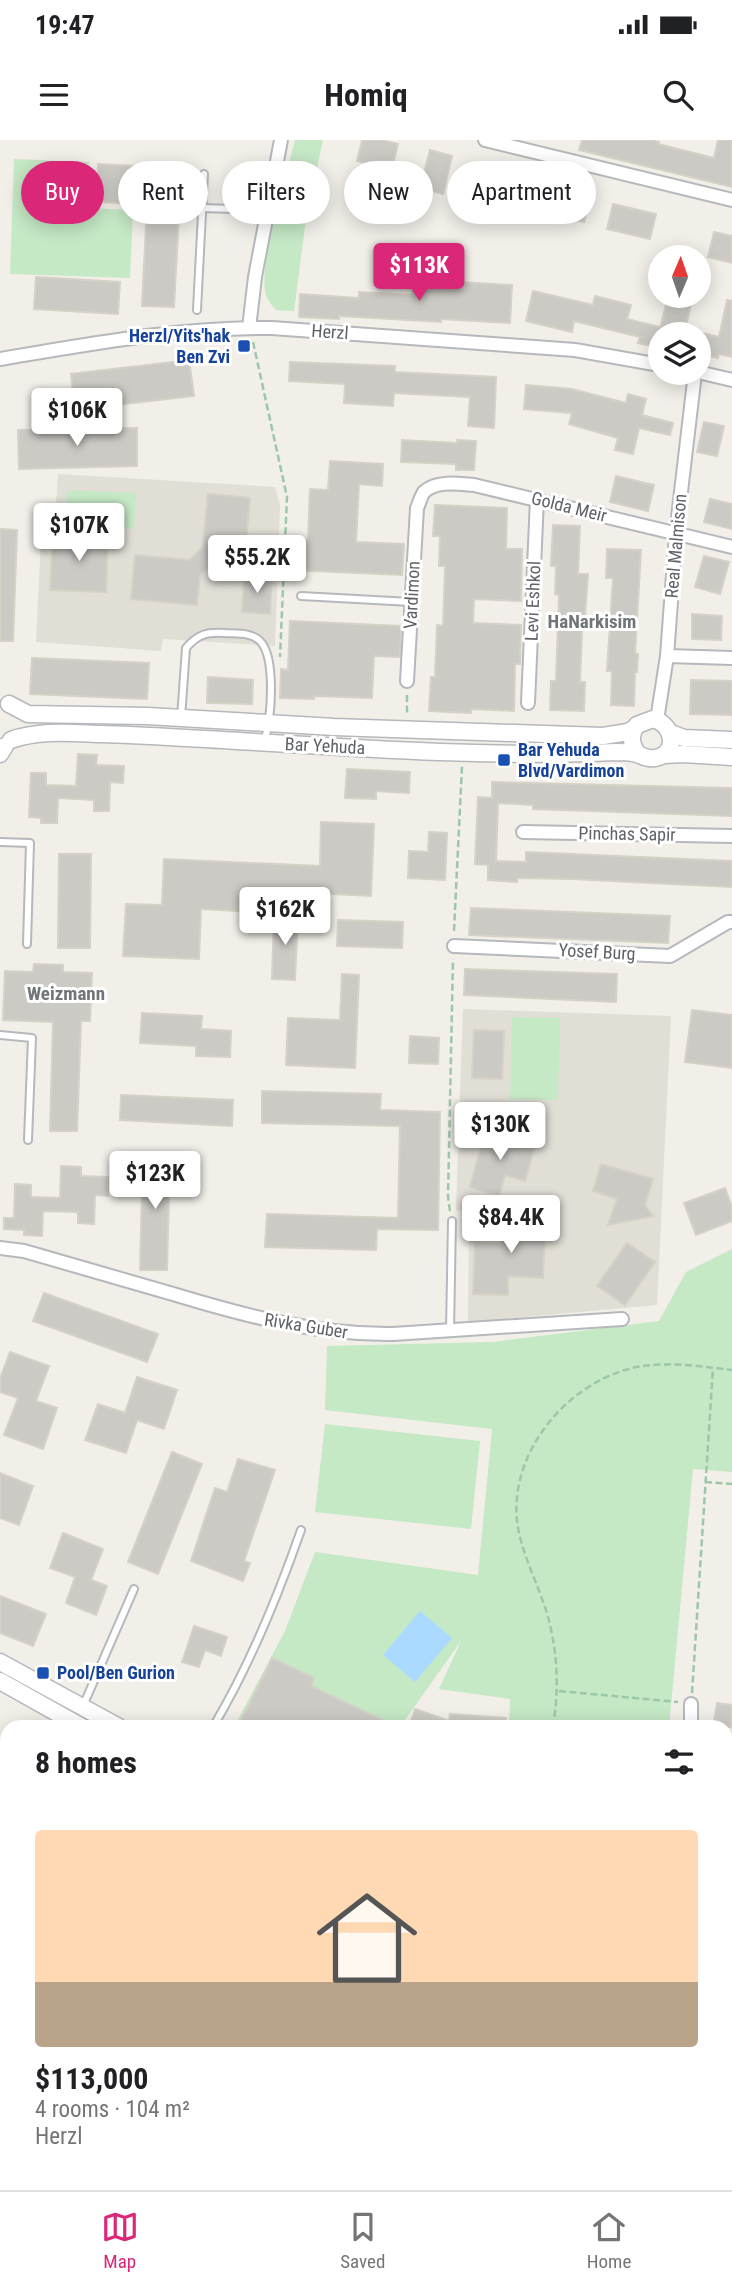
<!DOCTYPE html>
<html lang="en">
<head>
<meta charset="utf-8">
<style>
	:root { --surface:#fff; --page:#f6f6f6; --text:#202124; --muted:#757577; --line:#e0e0e0; --accent:#db2777 }
	body { margin:0; font-family:"Roboto Condensed",sans-serif; background:var(--page); color:var(--text); height:100vh; display:flex; flex-direction:column; font-size:26px; white-space:nowrap }
	* { box-sizing:border-box; margin:0 }
	p { font-size:23px; color:var(--muted) }
	.icon { flex:none; width:38px; height:38px; fill:none; stroke:currentColor; stroke-width:2; stroke-linecap:round; stroke-linejoin:round }
	.map { position:relative; flex:1; overflow:hidden }
	.sheet { position:absolute; left:0px; top:1580px; width:733px; height:471px; display:flex; flex-direction:column; background:var(--surface); border-radius:21px 21px 0 0; box-shadow:0 4px 18px #0003 }
	.sheet>* { flex:none }
	.hud { position:absolute; left:21px; top:21px; width:691px; height:63px; display:flex; gap:14px }
	.needle { width:46px; rotate:2deg }
	.controls { position:absolute; left:648px; top:105px; display:grid; gap:14px }
	.controls a { display:grid; place-items:center; width:63px; height:63px; border-radius:50%; background:var(--surface); box-shadow:0 4px 18px #0003; font-size:35px }
	.price { position:absolute; translate:-50% -60px; padding:0 16px; border-radius:7px; background:#fff; color:#222; font-size:23px; line-height:46px; filter:drop-shadow(0 2px 4px #0008) }
	.price::after { content:''; position:absolute; left:50%; top:42px; width:21px; height:16px; margin-left:-10px; background:inherit; clip-path:polygon(0 0,100% 0,50% 100%) }
	.price.selected { background:var(--accent); color:#fff }
	ul { padding:0; list-style:none }
	li { display:grid; align-content:center; gap:14px; height:371px; padding:0 35px }
	li+li { border-top:2px solid var(--line) }
	li span { display:grid; place-items:center; height:217px; border-radius:7px; color:#555 }
	li>.icon { margin-inline-start:auto }
	span .icon { width:126px; height:126px; fill:#fffc; stroke-width:1 }
	li b { font-size:30px }
	h2 { display:flex; justify-content:space-between; align-items:center; height:84px; padding:0 35px; font-size:30px }
	.chip { padding:0 24px; border-radius:32px; background:var(--surface); box-shadow:0 4px 18px #0003; font-size:24px; line-height:63px }
	.chip.selected { background:var(--accent); color:#fff }
	.status { display:flex; justify-content:space-between; align-items:center; height:49px; padding:0 35px; background:var(--surface); direction:ltr }
	.status svg { height:19px; fill:currentColor }
	header { display:flex; justify-content:space-between; align-items:center; height:91px; padding:0 35px; background:var(--surface); font-size:32px; font-weight:700 }
	.dock { display:flex; justify-content:space-around; align-items:center; height:98px; border-top:2px solid var(--line); background:var(--surface); font-size:19px; color:var(--muted) }
	.dock a { display:grid; justify-items:center; gap:4px }
	.dock .selected { color:var(--accent) }
	.map>svg:first-child { display:block }
	.education { fill:#e1ded6 }
	.green { fill:#c5e8c5 }
	.water { fill:#aadaff }
	.building { fill:#cccac5; stroke:#d6d1c6; stroke-width:2 }
	.lines { fill:none; stroke-linecap:round; stroke-linejoin:round }
	.service-casing { stroke:#b5b8bc; stroke-width:10 }
	.minor-casing { stroke:#b5b8bc; stroke-width:16 }
	.tertiary-casing { stroke:#b5b8bc; stroke-width:19 }
	.path { stroke:#9cc7a9; stroke-width:2.5; stroke-dasharray:7 3.5; stroke-linecap:butt }
	.service { stroke:#fff; stroke-width:6 }
	.minor { stroke:#fff; stroke-width:12 }
	.tertiary { stroke:#fff; stroke-width:16 }
	.transit-dot { fill:#1a4fb4; stroke:#fff; stroke-width:2.5 }
	.labels { text-anchor:middle; stroke-width:6; stroke-linejoin:round; paint-order:stroke }
	.street-label { font-size:18px; fill:#5f6368; stroke:#fff }
	.transit-label { font-size:18px; font-weight:bold; fill:#164399; stroke:#fff; text-anchor:start }
	.neighbourhood-label { font-size:19px; font-weight:bold; fill:#70757a; stroke:#fff }
</style>
</head>
<body>
<div class="status"><b>19:47</b><svg viewBox="0 0 49 12"><path d="M0 12V9h3v3zM5 12V6h3v6zM10 12V3h3v9zM15 12V0h3v12zM26 1h20v11H26zM47 4h2v5h-2z"/></svg></div>
<header><svg class="icon" aria-label="menu" viewBox="0 0 24 24"><path d="M4 6h16M4 12h16M4 18h16"/></svg>Homiq<svg class="icon" aria-label="search" viewBox="0 0 24 24"><circle cx="10" cy="10" r="6"/><path d="M15 15l6 6"/></svg></header>
<div class="map">
<svg width="732" height="2050" viewBox="0 0 732 2050">
	<rect width="100%" height="100%" fill="#f1efe8"/>
	<g class="education">
		<polygon points="58,334 275,347 280,365 275,506 163,499 161,511 36,502 42,379 55,379"/>
		<polygon points="463,869 671,876 657,1165 468,1182 469,1072 456,1070"/>
	</g>
	<g class="green">
		<path d="M 295,0 L 323,0 L 306,79 L 294,171 L 276,170 C 271,164 266,159 265,151 C 260,117 286,36 295,0 Z"/>
		<polygon points="14,19 89,22 88,68 133,70 130,138 10,134"/>
		<polygon points="67,350 136,353 134,389 65,385"/>
		<polygon points="512,877 560,878 558,960 510,959"/>
		<polygon points="732,1109 732,1332 693,1329 669,1587 509,1587 510,1559 439,1549 461,1501 400,1587 234,1587 285,1491 315,1412 478,1435 492,1289 325,1270 327,1206 493,1202 659,1181 686,1132"/>
		<polygon points="325,1284 480,1301 471,1389 315,1372"/>
	</g>
	<polygon class="water" points="420,1471 452,1498 415,1542 383,1515"/>
	<g class="building">
		<polygon points="362,0 381,0 398,4 392,29 357,21"/>
		<polygon points="582,0 652,0 659,2 658,4 714,18 718,0 732,0 732,47 579,10"/>
		<polygon points="430,10 452,16 443,54 420,48"/>
		<polygon points="98,24 134,26 133,34 181,36 174,167 142,166 147,64 96,62"/>
		<polygon points="482,27 535,39 528,66 476,53"/>
		<polygon points="568,54 590,59 584,82 562,77"/>
		<polygon points="613,64 656,74 650,99 607,89"/>
		<polygon points="714,92 732,96 732,123 708,117"/>
		<polygon points="414,135 444,136 443,141 512,145 510,183 441,179 441,182 339,176 339,179 299,177 300,154 359,158 359,152 413,155"/>
		<polygon points="36,137 120,142 118,174 34,169"/>
		<polygon points="533,151 593,165 595,156 631,165 627,179 660,187 660,189 668,156 692,160 684,194 660,194 660,208 638,203 640,197 574,181 572,192 526,181"/>
		<polygon points="727,160 732,161 732,217 719,214 718,218 698,213 698,192 719,197"/>
		<polygon points="189,220 194,256 75,270 71,234"/>
		<polygon points="290,222 395,226 395,232 496,237 494,288 468,286 470,257 394,253 393,266 344,263 345,244 289,241"/>
		<polygon points="526,245 572,249 626,263 628,254 646,259 642,275 673,283 670,295 639,288 633,314 615,310 618,298 569,284 572,273 524,269"/>
		<polygon points="704,282 724,286 717,316 697,312"/>
		<polygon points="137,288 137,326 19,329 18,290"/>
		<polygon points="402,300 457,303 457,300 476,301 474,330 456,330 456,324 401,322"/>
		<polygon points="330,321 383,324 382,346 359,344 356,402 404,404 402,435 292,430 294,399 308,400 310,349 328,350"/>
		<polygon points="616,336 654,345 648,371 610,362"/>
		<polygon points="208,354 250,358 244,425 213,422 200,435 197,465 131,459 135,415 190,420 203,407"/>
		<polygon points="710,359 732,364 732,389 704,382"/>
		<polygon points="435,365 507,368 506,409 522,409 521,461 474,459 473,483 521,485 520,524 515,524 514,571 471,569 471,573 429,571 431,537 435,537 437,485 443,486 445,426 439,426 440,396 433,396"/>
		<polygon points="553,385 580,386 578,434 588,434 584,490 582,490 580,542 585,542 584,571 550,570 551,541 556,541 559,455 555,454 556,426 551,426"/>
		<polygon points="0,389 17,390 13,501 0,501"/>
		<polygon points="53,394 108,397 106,452 50,450"/>
		<polygon points="607,409 641,410 635,514 638,514 637,532 635,532 634,566 611,565 612,531 607,531 613,438 606,438"/>
		<polygon points="704,416 729,422 720,454 695,447"/>
		<polygon points="244,436 272,437 270,474 242,472"/>
		<polygon points="692,474 722,476 721,500 692,499"/>
		<polygon points="290,481 401,486 400,517 374,516 372,558 314,556 314,559 280,558 281,529 288,530"/>
		<polygon points="32,518 149,523 147,559 30,554"/>
		<polygon points="208,537 253,540 252,564 207,563"/>
		<polygon points="691,540 732,541 732,575 690,574"/>
		<polygon points="78,614 97,615 96,625 124,626 123,643 110,642 109,671 94,671 94,660 58,658 57,683 41,683 41,678 29,677 31,633 46,633 46,645 76,646"/>
		<polygon points="347,629 410,632 409,653 376,651 376,659 345,658"/>
		<polygon points="492,642 732,648 732,676 533,669 533,665 498,663 496,721 526,722 526,712 732,721 732,747 571,739 517,738 517,742 488,740 488,725 475,724 478,657 492,658"/>
		<polygon points="321,682 374,684 371,756 253,750 252,772 201,769 199,819 123,816 126,764 162,765 164,719 320,726"/>
		<polygon points="429,692 447,693 445,740 408,738 409,711 428,712"/>
		<polygon points="59,714 91,714 90,808 58,808"/>
		<polygon points="471,768 670,776 668,803 469,795"/>
		<polygon points="274,774 298,775 295,840 272,839"/>
		<polygon points="338,780 403,782 402,808 337,806"/>
		<polygon points="34,824 63,825 63,832 92,833 90,881 81,881 77,991 50,991 53,882 3,880 5,831 33,832"/>
		<polygon points="465,829 617,834 616,862 464,855"/>
		<polygon points="342,834 359,835 355,928 286,925 288,878 340,880"/>
		<polygon points="692,870 732,875 732,928 685,922"/>
		<polygon points="142,873 202,876 201,889 231,891 230,917 196,916 196,906 140,903"/>
		<polygon points="474,890 504,891 502,939 472,938"/>
		<polygon points="410,896 439,898 438,924 409,923"/>
		<polygon points="262,951 381,954 380,970 440,972 438,1090 377,1089 376,1110 265,1107 267,1074 398,1078 400,986 262,983"/>
		<polygon points="121,955 233,960 232,986 120,980"/>
		<polygon points="486,988 516,997 514,1003 534,1009 525,1041 505,1035 499,1056 470,1047"/>
		<polygon points="143,1012 170,1013 167,1130 140,1130"/>
		<polygon points="601,1024 653,1039 645,1065 653,1076 608,1085 617,1059 593,1051"/>
		<polygon points="61,1026 81,1027 81,1036 108,1037 108,1056 95,1055 94,1084 78,1083 78,1072 43,1071 42,1096 24,1095 24,1090 4,1089 4,1078 14,1078 15,1044 31,1045 31,1057 60,1058"/>
		<polygon points="725,1048 732,1067 732,1081 696,1095 684,1063"/>
		<polygon points="503,1075 546,1077 543,1138 508,1136 508,1155 473,1154 475,1103 502,1104"/>
		<polygon points="627,1103 655,1122 625,1165 597,1146"/>
		<polygon points="44,1153 158,1194 147,1222 33,1181"/>
		<polygon points="10,1212 49,1226 36,1261 57,1268 43,1309 4,1295 18,1258 0,1252 0,1239"/>
		<polygon points="137,1237 177,1250 164,1289 137,1280 126,1313 85,1300 98,1264 125,1273"/>
		<polygon points="172,1312 202,1324 158,1434 128,1422"/>
		<polygon points="238,1319 275,1330 244,1421 250,1423 243,1441 191,1421 215,1348 227,1352"/>
		<polygon points="0,1333 33,1346 19,1385 0,1378"/>
		<polygon points="63,1393 103,1409 91,1440 107,1446 96,1475 66,1463 75,1437 50,1428"/>
		<polygon points="0,1456 46,1474 33,1506 0,1493"/>
		<polygon points="194,1486 227,1497 221,1516 205,1510 199,1527 182,1522"/>
		<polygon points="272,1518 314,1538 311,1546 397,1587 238,1587"/>
		<polygon points="717,1563 732,1565 732,1587 713,1587"/>
		<polygon points="415,1569 449,1581 450,1574 506,1578 506,1587 409,1587"/>
	</g>
	<g class="lines">
		<g class="service-casing">
			<g id="service">
				<polyline points="202,68 267,70"/>
				<polyline points="197,170 204,34"/>
				<polyline points="301,456 411,462"/>
				<path d="M 181,578 L 186,508 C 198,494 207,492 224,493 C 236,494 251,492 260,501 C 276,517 272,581 264,601"/>
				<polyline points="0,702 30,703 27,804"/>
				<polyline points="0,895 32,898 28,1000"/>
				<polyline points="450,1191 452,1081"/>
				<polyline points="83,1566 134,1449"/>
				<path d="M 213,1587 C 250,1525 277,1459 301,1390"/>
				<polyline points="0,1864 7,1870"/>
				<polyline points="217,2044 224,2050"/>
				<polyline points="417,2050 422,2044"/>
			</g>
		</g>
		<g class="minor-casing">
			<g id="minor">
				<polyline points="485,0 732,60"/>
				<polyline points="249,188 255,137 281,0"/>
				<path d="M 0,219 C 91,204 180,187 272,188 L 575,210 L 660,225"/>
				<polyline points="698,232 732,240"/>
				<polyline points="667,516 732,518"/>
				<path d="M 407,541 L 417,368 C 419,364 421,356 424,352 C 436,340 459,344 474,345 L 732,407"/>
				<polyline points="528,563 537,359"/>
				<polyline points="657,580 667,516 676,394 695,233"/>
				<polyline points="523,692 732,696"/>
				<polyline points="454,806 670,816 728,782 732,782"/>
				<path d="M 0,1108 L 24,1111 C 74,1125 123,1140 173,1154 C 246,1176 316,1195 393,1194 L 622,1179"/>
				<polyline points="691,1587 691,1564"/>
				<polyline points="391,2044 399,2050"/>
			</g>
		</g>
		<g class="tertiary-casing">
			<g id="tertiary">
				<polyline points="9,564 28,574 148,576 334,587 603,596 628,592 635,588"/>
				<polyline points="671,593 684,598 732,600"/>
				<path d="M 11,600 C 40,590 70,593 101,594 C 141,595 182,598 223,600 C 353,608 485,618 616,612 C 621,612 627,612 633,613 C 641,614 646,620 655,618 C 679,614 674,584 653,579 L 637,585 C 629,595 631,606 639,615"/>
				<polyline points="0,614 5,606"/>
				<polyline points="664,615 683,614 732,617"/>
				<polyline points="0,1522 119,1587"/>
				<polyline points="0,1541 82,1587"/>
				<polyline points="726,1874 732,1876"/>
				<polyline points="726,1891 732,1892"/>
			</g>
		</g>
		<g class="path">
			<polyline points="253,202 287,357 280,517"/>
			<polyline points="407,555 407,573"/>
			<polyline points="454,791 462,626"/>
			<polyline points="450,1071 448,1057 453,819"/>
			<polyline points="705,1342 732,1344"/>
			<polyline points="559,1551 678,1562"/>
			<polyline points="692,1553 713,1228"/>
			<path d="M 553,1587 C 559,1550 558,1514 548,1477 C 539,1445 521,1414 517,1381 C 510,1311 567,1244 632,1228 C 664,1221 699,1226 732,1230"/>
			<polyline points="560,2044 564,2049"/>
		</g>
		<use href="#service" class="service"/>
		<use href="#minor" class="minor"/>
		<use href="#tertiary" class="tertiary"/>
	</g>
	<g class="transit-dot">
		<rect x="237" y="199" width="14" height="14" rx="3.5"/>
		<rect x="497" y="613" width="14" height="14" rx="3.5"/>
		<rect x="36" y="1526" width="14" height="14" rx="3.5"/>
	</g>
	<g class="labels">
		<g class="street-label">
			<text transform="translate(330 192) rotate(4)" y="6">Herzl</text>
			<text transform="translate(569 367) rotate(14)" y="6">Golda Meir</text>
			<text transform="translate(676 406) rotate(-85)" y="6">Real Malmison</text>
			<text transform="translate(412 455) rotate(-87)" y="6">Vardimon</text>
			<text transform="translate(533 461) rotate(-88)" y="6">Levi Eshkol</text>
			<text transform="translate(325 606) rotate(3)" y="6">Bar Yehuda</text>
			<text transform="translate(627 694) rotate(1)" y="6">Pinchas Sapir</text>
			<text transform="translate(597 812) rotate(3)" y="6">Yosef Burg</text>
			<text transform="translate(306 1186) rotate(9)" y="6">Rivka Guber</text>
		</g>
		<g class="transit-label">
			<text x="230" y="202" text-anchor="end">Herzl/Yits'hak<tspan x="230" dy="21">Ben Zvi</tspan></text>
			<text x="518" y="616">Bar Yehuda<tspan x="518" dy="21">Blvd/Vardimon</tspan></text>
			<text x="57" y="1539">Pool/Ben Gurion</text>
		</g>
		<g class="neighbourhood-label">
			<text x="592" y="488">HaNarkisim</text>
			<text x="66" y="860">Weizmann</text>
		</g>
	</g>
</svg>
<div class="controls">
<a><svg class="needle" viewBox="-14 -14 28 28"><path d="M0-13l5 13h-10z" fill="#e53935"/><path d="M0 13l5-13h-10z" fill="#757577"/></svg></a>
<a><svg class="icon" aria-label="layers" viewBox="0 0 24 24"><path d="M12 4l9 5-9 5-9-5zM3 14l9 5 9-5"/></svg></a>
</div>
<b class="price selected" style="left:419px;top:163px">$113K</b>
<b class="price" style="left:77px;top:308px">$106K</b>
<b class="price" style="left:79px;top:423px">$107K</b>
<b class="price" style="left:257px;top:455px">$55.2K</b>
<b class="price" style="left:285px;top:807px">$162K</b>
<b class="price" style="left:500px;top:1022px">$130K</b>
<b class="price" style="left:155px;top:1071px">$123K</b>
<b class="price" style="left:511px;top:1115px">$84.4K</b>
<div class="hud">
<a class="chip selected">Buy</a>
<a class="chip">Rent</a>
<a class="chip">Filters</a>
<a class="chip">New</a>
<a class="chip">Apartment</a>
</div>
<section class="sheet">
<h2>8 homes<svg class="icon" aria-label="filters" viewBox="0 0 24 24"><path d="M4 7h16M4 17h16"/><circle cx="9" cy="7" r="2"/><circle cx="15" cy="17" r="2"/></svg></h2>
<ul>
<li><span style="background:linear-gradient(#ffd9b3 70%,#b9a48a 0)"><svg class="icon" aria-label="home" viewBox="0 0 24 24"><path d="M3 11l9-7 9 7M6 9v11h12V9"/></svg></span><div><b>$113,000</b><p>4 rooms · 104 m²</p><p>Herzl</p></div></li>
</ul>
</section>
</div>
<nav class="dock">
<a class="selected"><svg class="icon" aria-label="map" viewBox="0 0 24 24"><path d="M3 6l6-2 6 2 6-2v14l-6 2-6-2-6 2zM9 4v14M15 6v14"/></svg>Map</a>
<a><svg class="icon" aria-label="saved" viewBox="0 0 24 24"><path d="M7 4h10v16l-5-4-5 4z"/></svg>Saved</a>
<a><svg class="icon" aria-label="home" viewBox="0 0 24 24"><path d="M3 11l9-7 9 7M6 9v11h12V9"/></svg>Home</a>
</nav>
</body>
</html>
